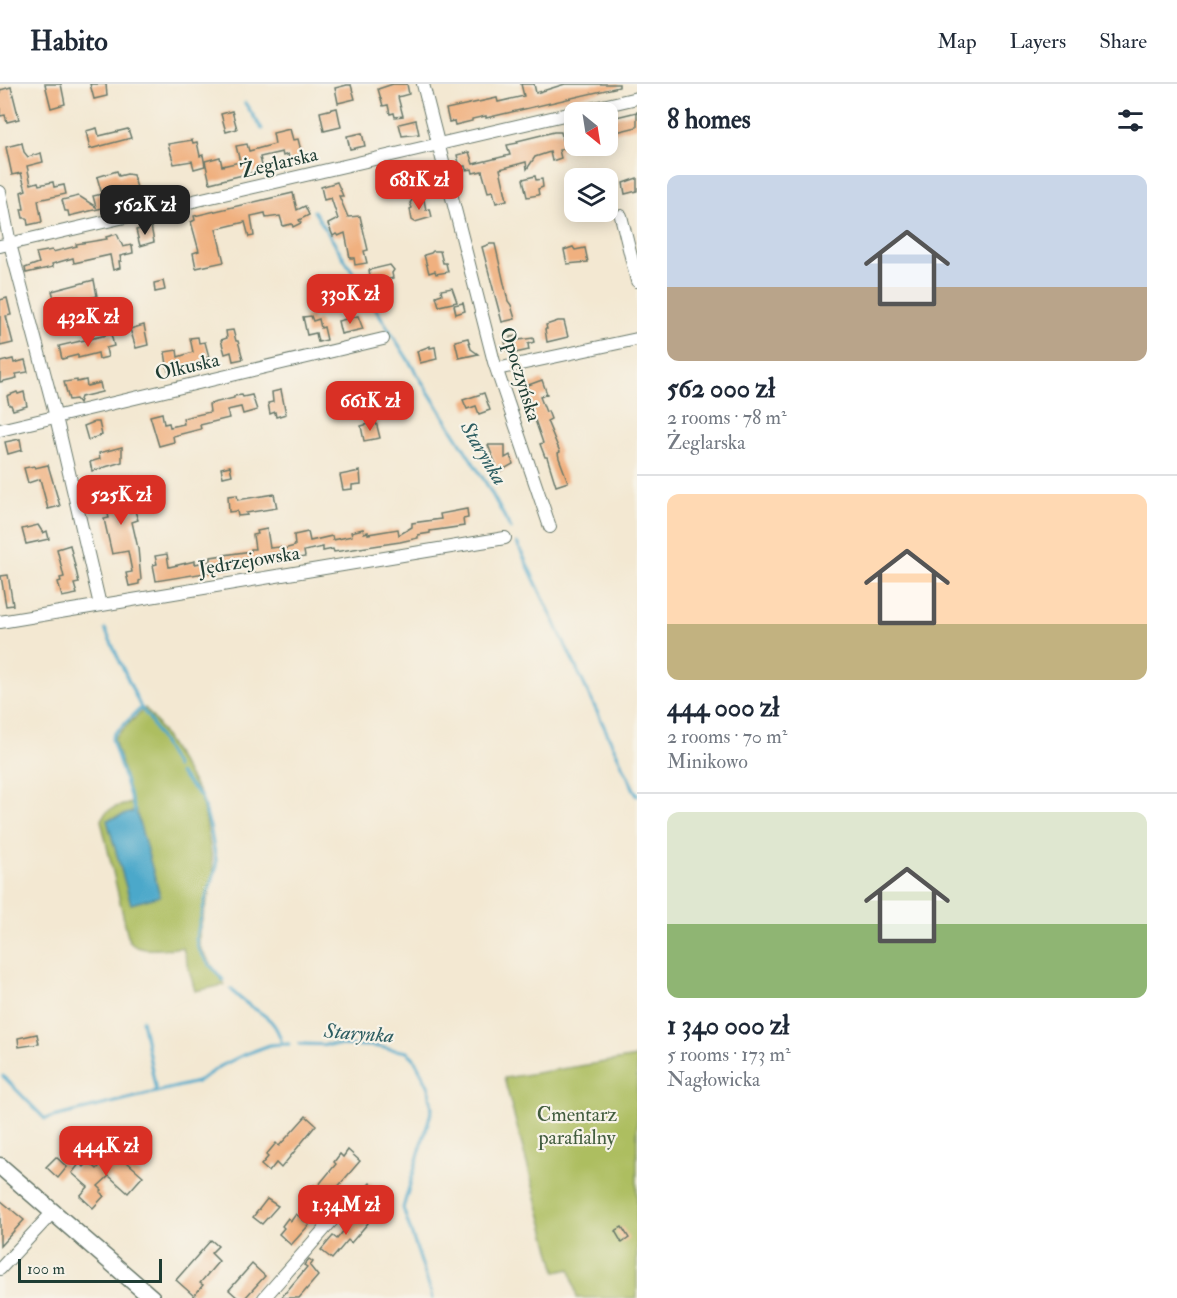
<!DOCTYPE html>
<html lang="en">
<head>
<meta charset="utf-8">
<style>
	:root { --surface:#fff; --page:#f2f2f3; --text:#1f2937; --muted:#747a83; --line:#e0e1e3; --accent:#d93025 }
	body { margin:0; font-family:"IM FELL Double Pica",serif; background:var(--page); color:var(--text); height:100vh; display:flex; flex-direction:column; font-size:22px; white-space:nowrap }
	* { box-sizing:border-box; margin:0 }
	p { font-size:20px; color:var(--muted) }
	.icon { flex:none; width:33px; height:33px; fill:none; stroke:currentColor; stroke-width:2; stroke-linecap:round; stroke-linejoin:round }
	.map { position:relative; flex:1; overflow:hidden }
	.sheet { display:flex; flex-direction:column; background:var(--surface); width:540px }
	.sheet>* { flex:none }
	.needle { width:39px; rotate:150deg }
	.fabs { position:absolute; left:564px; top:18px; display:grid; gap:12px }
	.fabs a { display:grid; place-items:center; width:54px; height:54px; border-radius:12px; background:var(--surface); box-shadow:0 3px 15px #0003; font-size:30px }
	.scale { position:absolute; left:18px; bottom:15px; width:144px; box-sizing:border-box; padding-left:6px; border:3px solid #1f3d34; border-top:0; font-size:16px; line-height:21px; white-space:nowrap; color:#1f3d34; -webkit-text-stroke:4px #f7f3e8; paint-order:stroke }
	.price { position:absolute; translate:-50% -51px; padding:0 14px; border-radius:12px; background:var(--accent); color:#fff; font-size:20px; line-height:39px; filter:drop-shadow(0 2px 3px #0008) }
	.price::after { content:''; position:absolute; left:50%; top:36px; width:18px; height:14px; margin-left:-9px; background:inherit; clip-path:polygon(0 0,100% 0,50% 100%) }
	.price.selected { background:#222; color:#fff }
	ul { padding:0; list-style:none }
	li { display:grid; align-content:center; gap:12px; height:318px; padding:0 30px }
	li+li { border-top:2px solid var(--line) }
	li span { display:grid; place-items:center; height:186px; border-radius:12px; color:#555 }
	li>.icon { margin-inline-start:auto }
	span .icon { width:108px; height:108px; fill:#fffc; stroke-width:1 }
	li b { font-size:26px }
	h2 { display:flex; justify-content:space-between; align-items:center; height:72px; padding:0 30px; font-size:26px }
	header { display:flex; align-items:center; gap:36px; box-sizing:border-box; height:84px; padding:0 30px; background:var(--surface); border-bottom:2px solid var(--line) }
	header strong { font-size:28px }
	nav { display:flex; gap:33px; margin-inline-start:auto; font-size:21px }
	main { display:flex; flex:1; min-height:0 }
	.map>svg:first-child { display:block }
	.green { fill:#adbe61; stroke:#667e4a; stroke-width:1.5 }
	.water { fill:#4ba8ca; stroke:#35727f; stroke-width:1.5 }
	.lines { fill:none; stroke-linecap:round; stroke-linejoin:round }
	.stream { stroke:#4ba8ca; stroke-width:3 }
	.building { fill:#f0b07f }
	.street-casing { stroke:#69796b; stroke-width:14 }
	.secondary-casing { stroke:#69796b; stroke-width:19 }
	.street { stroke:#fff; stroke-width:12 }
	.secondary { stroke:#fff; stroke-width:16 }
	.labels { text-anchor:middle; stroke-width:4.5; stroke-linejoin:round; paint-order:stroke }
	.street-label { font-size:20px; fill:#1f3d34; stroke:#f7f3e8 }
	.park-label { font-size:20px; fill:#425d3f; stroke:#f7f3e8 }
	.water-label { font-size:21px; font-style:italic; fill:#2c5d61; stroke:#f7f3e8 }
</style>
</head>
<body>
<header>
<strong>Habito</strong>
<nav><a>Map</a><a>Layers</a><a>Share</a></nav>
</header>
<main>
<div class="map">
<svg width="637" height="1214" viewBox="0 0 637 1214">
	<rect width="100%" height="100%" fill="#f7f3e8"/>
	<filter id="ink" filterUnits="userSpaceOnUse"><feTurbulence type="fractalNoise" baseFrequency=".0167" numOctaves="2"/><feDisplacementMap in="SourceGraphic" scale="12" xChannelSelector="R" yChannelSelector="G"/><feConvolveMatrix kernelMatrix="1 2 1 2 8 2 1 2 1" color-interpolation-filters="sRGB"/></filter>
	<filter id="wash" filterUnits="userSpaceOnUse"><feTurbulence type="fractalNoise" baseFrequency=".008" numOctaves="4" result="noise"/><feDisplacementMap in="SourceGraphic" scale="24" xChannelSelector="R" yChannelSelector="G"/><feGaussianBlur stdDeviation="1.35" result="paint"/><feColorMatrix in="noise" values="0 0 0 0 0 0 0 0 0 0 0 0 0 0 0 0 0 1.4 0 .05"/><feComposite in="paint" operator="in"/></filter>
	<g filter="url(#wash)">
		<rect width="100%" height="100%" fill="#f3e8d2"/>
		<g class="green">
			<path d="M 145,624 L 156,638 L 200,710 L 206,736 L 214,790 L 199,847 L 199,862 L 225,901 L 195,907 L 183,864 C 166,863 140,871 129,857 L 101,736 C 106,723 120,722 132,719 L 114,654 Z"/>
			<polygon points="637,973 637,1214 577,1214 570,1185 556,1188 504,994"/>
		</g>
		<polygon class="water" points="136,727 160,812 131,820 107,736"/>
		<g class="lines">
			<g class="stream">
				<polyline points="245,19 262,45"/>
				<polyline points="314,127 486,399 511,445"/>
				<polyline points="517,459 637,712"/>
				<polyline points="105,545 141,624 149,634 176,683"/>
				<polyline points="179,689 201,713 210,743 216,776 216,785 206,813 196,854 198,864 205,875 223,896"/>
				<polyline points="135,728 112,655 114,650 140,625"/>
				<path d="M 231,905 C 249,929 274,925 282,960 L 289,960"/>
				<polyline points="142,936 156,1007"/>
				<polyline points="299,960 373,962 407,968 413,973 429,1003 432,1025 403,1124 433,1214"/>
				<polyline points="3,992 45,1035 197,998 219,983 243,971 270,961 282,960"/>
			</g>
		</g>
		<g id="blocks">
			<g class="building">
				<polygon points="45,0 61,0 65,20 51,24"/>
				<polygon points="90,0 106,0 107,12 94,15"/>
				<polygon points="393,0 407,0 409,10 398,13 403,32 395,33 394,29 390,30 388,21 383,22 378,5"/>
				<polygon points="521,0 534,0 536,9 565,0 619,0 619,3 486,34 486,32 472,35 472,37 455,41 454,37 449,38 446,25 497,14 498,18 524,12"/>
				<polygon points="347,1 351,1 355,15 338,19 335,4"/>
				<polygon points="11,3 19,35 7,38 5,31 0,32 0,6"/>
				<polygon points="337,24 341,43 324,47 320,28"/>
				<polygon points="232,27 237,45 226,48 221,30"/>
				<polygon points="637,28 637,43 608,50 608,35"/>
				<polygon points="416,36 419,50 402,52 399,40"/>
				<polygon points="97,44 99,52 128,45 131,54 90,65 86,47"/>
				<polygon points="290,45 293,56 298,55 303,74 290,77 288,70 283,72 282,68 260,73 263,86 210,99 205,77 220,73 222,82 240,78 236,62 247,60 249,67 275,60 273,49"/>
				<polygon points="554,48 561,48 565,65 559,66 561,74 552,77 550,68 535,73 527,85 526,78 500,85 507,116 496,119 493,107 488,108 482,87 473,89 472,85 466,86 465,82 460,83 457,71 469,68 473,80 510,71 507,61 518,59 517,57"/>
				<polygon points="362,49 365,62 350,65 347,52"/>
				<polygon points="192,56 193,59 197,58 200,72 203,71 205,82 194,85 192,77 174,80 168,60"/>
				<polygon points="22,59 24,68 28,73 41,69 43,78 27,82 31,100 38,98 39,101 53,98 54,103 64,101 66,110 38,116 42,138 28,141 27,134 23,134 21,125 24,125 21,108 26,106 21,89 12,91 6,63"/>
				<polygon points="117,87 119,92 127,90 133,91 139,110 114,116 115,121 69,132 68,127 65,127 62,116 79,112 96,123 93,112 102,110 97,93"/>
				<polygon points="535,92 536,96 542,95 543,103 538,105 539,111 527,113 523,95"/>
				<polygon points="637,94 637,107 625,110 623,99"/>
				<polygon points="337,98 343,112 339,112 348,133 360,132 368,166 364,167 367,179 355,181 354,174 350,174 345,149 338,152 336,150 333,152 328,140 338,135 331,114 324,116 321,103"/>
				<polygon points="293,109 297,126 305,122 309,131 299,136 301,139 293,143 292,140 283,142 280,132 266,134 265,129 251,132 254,152 249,153 245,138 216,145 224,178 196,184 193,169 199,167 191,138 195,136 194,132"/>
				<polygon points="412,116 424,116 426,126 430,125 432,133 415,138 412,136 410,125 412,124 410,119"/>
				<polygon points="151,142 154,158 140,162 136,146"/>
				<polygon points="117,150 123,163 132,161 133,169 120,172 121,177 119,177 120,184 113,186 110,171 74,179 73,174 52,180 53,183 26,189 25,184 39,179 36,169 52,166 53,168 77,162 76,160 107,155 106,153"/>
				<polygon points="490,160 495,160 508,217 511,221 515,235 502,238 482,163"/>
				<polygon points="573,163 575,166 585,164 588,178 567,180 564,166"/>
				<polygon points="433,167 440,167 443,179 446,179 448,188 436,190 435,187 429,189 424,171 431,169"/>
				<polygon points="390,181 394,186 392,189 393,194 377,198 376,196 371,197 369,186"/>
				<polygon points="94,196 97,212 70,220 56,221 52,207"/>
				<polygon points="163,197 165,206 155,208 154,199"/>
				<polygon points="452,204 457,218 439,222 436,212 442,210 441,206"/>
				<polygon points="7,214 11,231 6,232 13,259 0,262 0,216"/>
				<polygon points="463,219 465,227 456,230 454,221"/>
				<polygon points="311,232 313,237 319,235 321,244 324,243 327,256 318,258 316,249 307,251 303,233"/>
				<polygon points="358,232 363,245 341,250 338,237"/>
				<polygon points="558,237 564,237 568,253 547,258 545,245 547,245 546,241"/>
				<polygon points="144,241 148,261 136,264 130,245"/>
				<polygon points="233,246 236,257 238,257 243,275 233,277 231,268 225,270 221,256 227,254 226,247"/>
				<polygon points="111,250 114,262 106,264 108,273 99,275 98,269 78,274 78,271 62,275 59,262"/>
				<polygon points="518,252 519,256 533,254 534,258 528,260 529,266 515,269 514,265 507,267 505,257 510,256 510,253"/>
				<polygon points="198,253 199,259 205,258 209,273 202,275 204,284 195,286 194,281 168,287 165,268 177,266 178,273 193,268 190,254"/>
				<polygon points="468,254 471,265 478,270 459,274 455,257"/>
				<polygon points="430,262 430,264 435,263 437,275 420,279 417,267"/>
				<polygon points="13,275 14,279 25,276 28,288 16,290 17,294 0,298 0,278"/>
				<polygon points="77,296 77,298 86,296 87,302 100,299 102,308 81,313 79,319 76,315 69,316 64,298"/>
				<polygon points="542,296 547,310 540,313 546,328 548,327 551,335 547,337 560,368 558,369 559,374 568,398 556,402 547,373 545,373 540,360 543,359 535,336 532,337 525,317 526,311 523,303"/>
				<polygon points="281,306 286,330 276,333 275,328 270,330 268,319 273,318 272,308"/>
				<polygon points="17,308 18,310 24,308 27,322 13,326 11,321 9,321 7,312"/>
				<polygon points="484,309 490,326 479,330 476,322 467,325 463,316"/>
				<polygon points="242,311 243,313 252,311 257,326 243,330 241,323 227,326 229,334 200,341 201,345 173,352 174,358 159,362 150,332 162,329 164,340 169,339 170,343 184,340 183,334 210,328 209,320 234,314 234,312"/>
				<polygon points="94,338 99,338 102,351 88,356 84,342"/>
				<polygon points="376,338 380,354 364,357 361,342"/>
				<polygon points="20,355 22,366 8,370 5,358"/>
				<polygon points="488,361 505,361 505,374 510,371 513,380 499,388"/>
				<polygon points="122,363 122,378 92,387 90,378 100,375 99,369"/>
				<polygon points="48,381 60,422 48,425 40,395 28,399 24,384 34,382 35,384"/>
				<polygon points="230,382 232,391 223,393 221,384"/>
				<polygon points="360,387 361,400 352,401 352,405 343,406 340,391"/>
				<polygon points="125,396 128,409 125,410 129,428 135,427 138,436 132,438 138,464 141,496 139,497 139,500 129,502 126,489 132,488 128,467 112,470 104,435 109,434 104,415 99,416 96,403"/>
				<polygon points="274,410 277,424 246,429 247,431 238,432 237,427 229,428 228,412 237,411 238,416"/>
				<polygon points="467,425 468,434 463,435 464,442 430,447 430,449 418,451 418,454 400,458 334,468 333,465 323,467 323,463 304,467 305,473 270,479 269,475 253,477 254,481 156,497 155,491 153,481 157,480 155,472 167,470 169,483 195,477 195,480 211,477 211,473 251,467 251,465 255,465 253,451 258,450 257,447 267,445 270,464 280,463 280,466 295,462 294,451 308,448 310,457 332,452 333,456 352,452 351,448 363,445 364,449 368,448 368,450 398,445 399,451 412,443 412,439 441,435 440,430"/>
				<polygon points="38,441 43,449 47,447 49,455 26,460 22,445"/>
				<polygon points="70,461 79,499 74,500 77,510 62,513 58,498 61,497 60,494 64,493 57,465"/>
				<polygon points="8,491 13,521 6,522 1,492"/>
				<polygon points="37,950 39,960 19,963 18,954"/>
				<polygon points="306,1032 316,1041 281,1084 276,1079 269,1088 261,1081 268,1073 266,1071 276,1059 279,1062"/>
				<polygon points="113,1066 143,1092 128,1109 109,1092 98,1102 102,1106 100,1108 104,1112 93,1124 80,1112 88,1103 72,1089 80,1079 84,1083 89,1078 97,1085"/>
				<polygon points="348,1066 360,1077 317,1127 305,1116 310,1110 308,1108 314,1101 317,1103 336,1080 334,1078 340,1070 343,1073"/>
				<polygon points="56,1073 67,1083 58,1094 46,1083"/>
				<polygon points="370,1099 384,1110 375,1120 362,1108"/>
				<polygon points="267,1115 278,1122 262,1140 253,1133"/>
				<polygon points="0,1116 24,1136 0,1162"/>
				<polygon points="358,1129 366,1134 368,1139 351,1159 348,1156 332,1175 321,1166 333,1152 337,1155"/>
				<polygon points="296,1130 309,1141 291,1161 279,1150 284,1144 282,1142 288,1134 291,1137"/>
				<polygon points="622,1143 629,1154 622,1159 615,1147"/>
				<polygon points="211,1156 218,1162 211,1169 219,1177 200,1199 203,1201 194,1212 176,1196"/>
				<polygon points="309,1175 313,1178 310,1182 318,1192 299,1214 281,1214 307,1183 304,1181"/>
				<polygon points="252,1180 265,1192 245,1214 238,1214 229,1206"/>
			</g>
		</g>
	</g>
	<g filter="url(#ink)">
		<use href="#blocks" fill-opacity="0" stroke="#69796b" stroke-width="1.5"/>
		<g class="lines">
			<g class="street-casing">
				<g id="street">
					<polyline points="423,0 494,278 550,443"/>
					<polyline points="0,108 10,160 56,333 100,521"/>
					<polyline points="621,132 637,197"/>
					<polyline points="0,162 637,14"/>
					<polyline points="497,285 637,255"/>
					<polyline points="0,346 383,255"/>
					<polyline points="0,538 505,454"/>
					<polyline points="0,1185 53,1128"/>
					<polyline points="264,1214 350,1116"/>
				</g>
			</g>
			<g class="secondary-casing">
				<polyline id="secondary" points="0,1082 152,1214"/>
			</g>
			<use href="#street" class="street"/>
			<use href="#secondary" class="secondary"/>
		</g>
	</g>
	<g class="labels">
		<g class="street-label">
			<text transform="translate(279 78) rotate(-13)" y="7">Żeglarska</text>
			<text transform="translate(187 282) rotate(-13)" y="7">Olkuska</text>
			<text transform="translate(521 290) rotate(73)" y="7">Opoczyńska</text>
			<text transform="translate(249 476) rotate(-9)" y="7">Jędrzejowska</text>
		</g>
		<g class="park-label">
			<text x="577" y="1037">Cmentarz<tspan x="577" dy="23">parafialny</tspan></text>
		</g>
		<g class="water-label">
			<text transform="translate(484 369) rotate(59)" y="7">Starynka</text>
			<text transform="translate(359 949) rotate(4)" y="7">Starynka</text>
		</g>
	</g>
</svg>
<div class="fabs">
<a><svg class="needle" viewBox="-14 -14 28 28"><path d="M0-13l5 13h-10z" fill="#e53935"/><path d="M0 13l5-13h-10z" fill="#747a83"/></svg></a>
<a><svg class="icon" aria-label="layers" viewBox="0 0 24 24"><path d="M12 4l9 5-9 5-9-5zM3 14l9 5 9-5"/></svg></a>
</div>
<div class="scale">100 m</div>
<b class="price" style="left:419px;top:127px">681K zł</b>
<b class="price selected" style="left:145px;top:152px">562K zł</b>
<b class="price" style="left:350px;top:241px">330K zł</b>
<b class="price" style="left:88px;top:264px">432K zł</b>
<b class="price" style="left:370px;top:348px">661K zł</b>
<b class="price" style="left:121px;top:442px">525K zł</b>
<b class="price" style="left:106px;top:1093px">444K zł</b>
<b class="price" style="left:346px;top:1152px">1.34M zł</b>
</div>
<section class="sheet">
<h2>8 homes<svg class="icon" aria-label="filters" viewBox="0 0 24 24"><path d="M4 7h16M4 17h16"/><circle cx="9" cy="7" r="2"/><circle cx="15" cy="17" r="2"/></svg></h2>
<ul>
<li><span style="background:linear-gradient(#c9d6e8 60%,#b9a48a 0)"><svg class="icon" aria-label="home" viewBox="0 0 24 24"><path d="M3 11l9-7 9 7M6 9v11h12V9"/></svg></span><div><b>562 000 zł</b><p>2 rooms · 78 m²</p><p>Żeglarska</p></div></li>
<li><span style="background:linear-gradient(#ffd9b3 70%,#c2b280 0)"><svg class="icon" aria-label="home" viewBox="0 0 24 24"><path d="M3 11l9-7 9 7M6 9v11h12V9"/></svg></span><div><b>444 000 zł</b><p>2 rooms · 70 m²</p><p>Minikowo</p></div></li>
<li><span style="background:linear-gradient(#dfe7d0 60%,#8fb573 0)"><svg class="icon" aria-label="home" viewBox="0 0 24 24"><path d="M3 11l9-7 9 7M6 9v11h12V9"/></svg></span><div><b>1 340 000 zł</b><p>5 rooms · 173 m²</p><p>Nagłowicka</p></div></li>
</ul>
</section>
</main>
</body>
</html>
